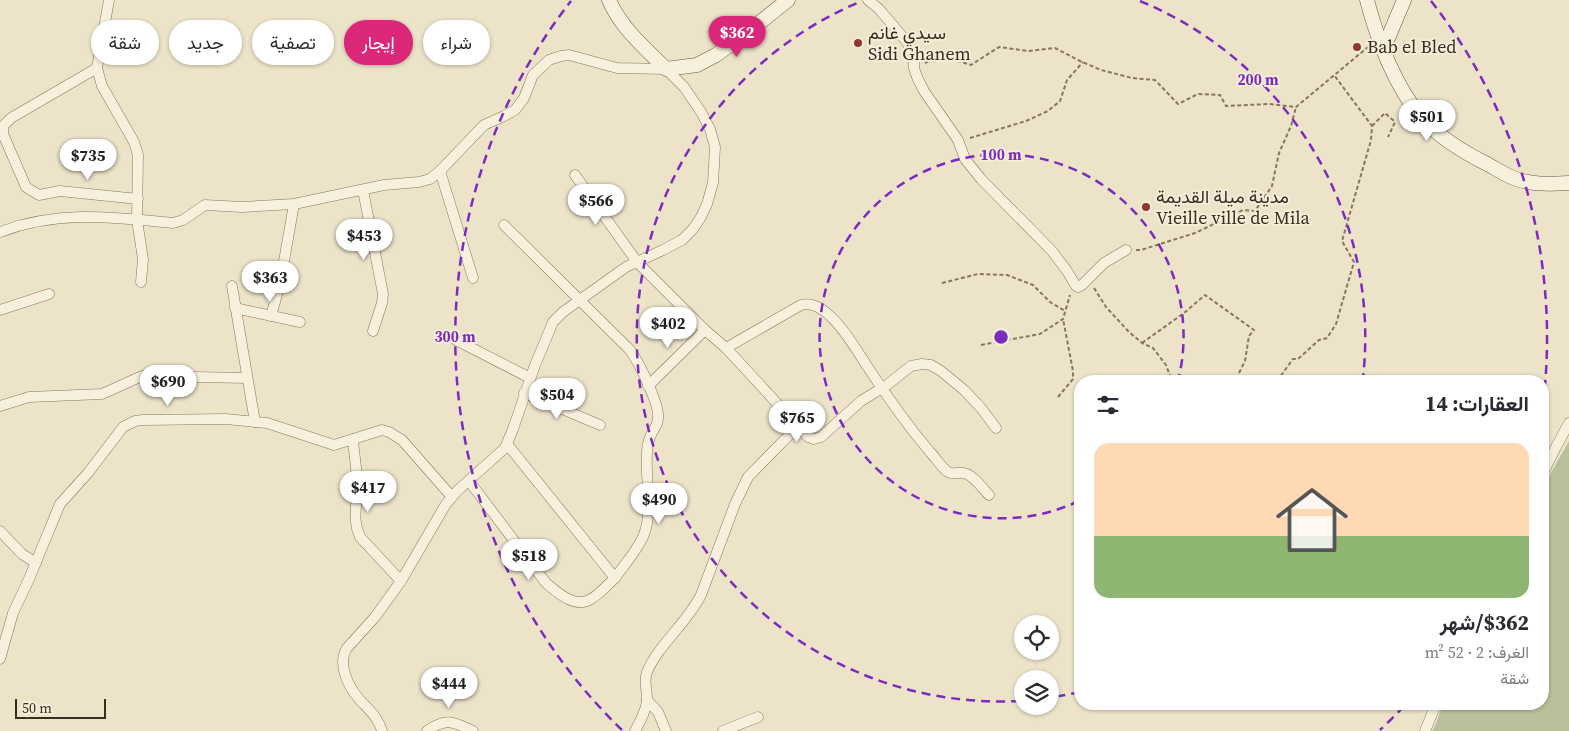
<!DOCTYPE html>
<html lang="ar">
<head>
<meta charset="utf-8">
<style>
	:root { --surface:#fff; --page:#f7f7f7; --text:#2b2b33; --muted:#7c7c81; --accent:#db2777 }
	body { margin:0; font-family:"Source Serif 4",Vazirmatn,serif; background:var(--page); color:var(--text); direction:rtl; height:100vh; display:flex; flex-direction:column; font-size:19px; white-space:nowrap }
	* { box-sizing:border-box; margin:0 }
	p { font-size:16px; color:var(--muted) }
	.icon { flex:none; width:28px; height:28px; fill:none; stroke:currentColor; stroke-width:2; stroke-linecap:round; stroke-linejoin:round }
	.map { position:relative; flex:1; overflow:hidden; direction:ltr }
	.details { position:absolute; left:1074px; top:375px; width:475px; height:335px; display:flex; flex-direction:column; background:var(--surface); border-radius:20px; box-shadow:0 1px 4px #0004; direction:rtl }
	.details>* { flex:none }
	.guide { position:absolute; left:15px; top:20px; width:475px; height:45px; direction:rtl; display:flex; gap:10px }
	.fabs { position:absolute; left:1014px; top:615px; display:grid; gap:10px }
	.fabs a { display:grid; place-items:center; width:45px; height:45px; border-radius:50%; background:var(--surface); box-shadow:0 1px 4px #0004; font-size:25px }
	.scale { position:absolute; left:15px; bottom:12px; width:91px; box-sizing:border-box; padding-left:5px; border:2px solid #392d21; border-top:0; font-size:14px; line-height:18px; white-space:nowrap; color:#392d21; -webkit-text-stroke:4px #f4edd8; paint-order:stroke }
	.price { position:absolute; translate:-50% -42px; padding:0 11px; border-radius:18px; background:#fff; color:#222; font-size:16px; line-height:32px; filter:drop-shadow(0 1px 2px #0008) }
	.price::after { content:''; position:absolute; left:50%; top:30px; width:15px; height:11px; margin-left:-8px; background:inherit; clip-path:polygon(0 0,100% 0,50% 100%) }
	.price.selected { background:var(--accent); color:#fff }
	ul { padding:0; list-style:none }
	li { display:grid; align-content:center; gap:10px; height:265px; padding:0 20px }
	li span { display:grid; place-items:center; height:155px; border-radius:15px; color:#555 }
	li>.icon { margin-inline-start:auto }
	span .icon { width:90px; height:90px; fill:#fffc; stroke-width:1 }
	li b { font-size:21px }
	h2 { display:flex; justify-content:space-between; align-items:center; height:60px; padding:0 20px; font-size:21px }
	.tag { padding:0 18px; border-radius:22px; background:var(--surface); box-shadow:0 1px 4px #0004; font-size:18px; line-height:45px }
	.tag.selected { background:var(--accent); color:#fff }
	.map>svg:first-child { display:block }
	.cemetery { fill:#bac09b }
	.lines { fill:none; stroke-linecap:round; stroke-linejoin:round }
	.street-casing { stroke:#88765e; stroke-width:11 }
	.secondary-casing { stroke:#6a5741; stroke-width:15 }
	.path { stroke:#88765e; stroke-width:2; stroke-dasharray:4 2.5; stroke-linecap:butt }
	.street { stroke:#f7f0dc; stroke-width:10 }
	.secondary { stroke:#f7f0dc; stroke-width:14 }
	.ring { fill:none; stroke:#7b2cbf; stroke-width:2.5; stroke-dasharray:9 6 }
	.poi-dot { fill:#933532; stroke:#f4edd8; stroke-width:2 }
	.labels { text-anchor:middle; stroke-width:4; stroke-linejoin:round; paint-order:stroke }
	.poi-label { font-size:18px; fill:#392d21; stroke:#f4edd8; text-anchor:start }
	.centre { fill:#7b2cbf; stroke:#f4edd8; stroke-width:2.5 }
	.ring-label { font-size:15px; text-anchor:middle; font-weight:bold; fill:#7b2cbf; stroke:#f4edd8; stroke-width:4; stroke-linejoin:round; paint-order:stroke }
</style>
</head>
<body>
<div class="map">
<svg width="1569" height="731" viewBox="0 0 1569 731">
	<rect width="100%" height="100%" fill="#ece3c9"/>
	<polygon class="cemetery" points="1569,441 1569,731 1432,731 1435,726 1443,704 1542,704 1543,487"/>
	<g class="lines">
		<g class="street-casing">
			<g id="street">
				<polyline points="109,0 97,68 102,86 134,142 138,155 137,220 143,259 141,282"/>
				<polyline points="868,0 879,9 907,42 914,57 914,68 917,77 924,91 958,140 965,159 981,179 1052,251 1067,271 1076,286 1078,287 1082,285 1104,263 1126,250"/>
				<polyline points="97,68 11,118 3,126 3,134 26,187 39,195 60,191 138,199"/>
				<polyline points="440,171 473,278"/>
				<polyline points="575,175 637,262 705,330 726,348 808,437 814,439 821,437 861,401 887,385 911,366 922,364 931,365 941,371 964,390 981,408 996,428"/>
				<polyline points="363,190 383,294 382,303 373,331"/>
				<path d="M 504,225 L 629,349 C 638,360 660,405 658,418 C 658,425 653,430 651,435 C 648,441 647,448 647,454 C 645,481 654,511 643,537 C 636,552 624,565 615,578 L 507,444"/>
				<path d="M 0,232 C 59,210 112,217 173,223 L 183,220 L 205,205 L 242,207 L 294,204 L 384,185 L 419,182 L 430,179 L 440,171 L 484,125 L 504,116 L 515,110 L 524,98 L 533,75 L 549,60 L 561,56 L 569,55 L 617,68 L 666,69 L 684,87 L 701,112 L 710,129 L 715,147 L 713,183 L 707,204 L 701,217 L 693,229 L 682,240 L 663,250 L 626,267 L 563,312 L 553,322 L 535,365 L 513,429 L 505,448 L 457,491 L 446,504 L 401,581 L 375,617 L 347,648 C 337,664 348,686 359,699 C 365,706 373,712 377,720 C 379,723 381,727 382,731"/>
				<polyline points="232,286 255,422"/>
				<polyline points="235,308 300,322"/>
				<polyline points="0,310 49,294"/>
				<polyline points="271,316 280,284 294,204"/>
				<polyline points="456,340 530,378"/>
				<path d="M 726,348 L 801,305 C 828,297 856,350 869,369 C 888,398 908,426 930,452 C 936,458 941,467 948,472 C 953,475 958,472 963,473 C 973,474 982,488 989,495"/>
				<polyline points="648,386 705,330"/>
				<polyline points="524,393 600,425"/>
				<polyline points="0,406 29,397 102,394 142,376 247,378"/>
				<path d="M 353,439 C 354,456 358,474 357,490 C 357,508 352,519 360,537 L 401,581"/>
				<polyline points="1542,475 1556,447 1569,423"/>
				<path d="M 469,481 L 546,583 C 558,593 575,609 591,599 C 600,594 607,585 615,578"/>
				<polyline points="0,531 22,554 36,563"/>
				<polyline points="0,659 13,613 29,579 60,504 88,473 123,427 135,421 143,420 226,419 267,423 334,445 382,430 389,432 402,440 452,497"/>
				<polyline points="647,700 658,712 666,731"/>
				<path d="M 427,731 C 447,717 453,722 473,731"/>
				<path d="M 635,731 C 640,722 645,713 647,702 C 648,692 643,682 647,672 C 659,644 687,623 701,595 L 735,504 L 748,477 L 798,426"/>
				<polyline points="723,731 758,717"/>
				<polyline points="1425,731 1436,704"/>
			</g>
		</g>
		<g class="secondary-casing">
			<g id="secondary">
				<path d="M 609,0 C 621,28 645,48 666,69 L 697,65 L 716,55 L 744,35 L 788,0"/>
				<path d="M 1367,0 C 1377,39 1395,86 1421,117 C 1439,138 1465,153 1489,165 C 1498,170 1507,176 1516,179 C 1533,185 1552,184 1569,183"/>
				<polyline points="1383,50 1404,0"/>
			</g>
		</g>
		<g class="path">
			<polyline points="925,63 948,51 958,61 971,65 999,47 1028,51 1055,48 1080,61 1101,70 1132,78 1155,80 1178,104 1198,94 1220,95 1226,106 1269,104 1296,107 1368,47"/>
			<polyline points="1372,126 1385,113 1395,122 1388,137"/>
			<polyline points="970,138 1026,121 1048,111 1060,101 1067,80 1083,62"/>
			<polyline points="1136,250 1141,250 1195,233 1243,210 1255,211 1272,186 1279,153 1291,126 1296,107"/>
			<polyline points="942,283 978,274 1007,275 1033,285 1050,302 1065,311"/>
			<polyline points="1094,288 1106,307 1129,332 1142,343 1153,348 1166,365 1172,381"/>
			<polyline points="1142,343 1184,313 1205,295 1254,330 1249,336 1245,361 1235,381"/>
			<polyline points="981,345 1040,334 1063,319 1070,295"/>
			<polyline points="1277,381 1293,359 1298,359 1319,340 1327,338 1336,324 1354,262 1342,241 1371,140 1372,126 1334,75"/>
			<polyline points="1058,397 1073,379 1073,371 1063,319"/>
		</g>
		<use href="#street" class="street"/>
		<use href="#secondary" class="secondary"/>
	</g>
	<g class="ring">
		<path d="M1079 501A182 182 0 1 1 1178 381"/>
		<path d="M1080 692A364 364 0 0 1 1052 697M1020 701A364 364 0 0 1 862 1M1140 1A364 364 0 0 1 1363 378"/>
		<path d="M1404 706A546 546 0 0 1 1380 730M622 730A546 546 0 0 1 571 1M1431 1A546 546 0 0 1 1543 404"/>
	</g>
	<g class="poi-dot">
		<circle cx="858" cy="43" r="5"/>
		<circle cx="1357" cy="47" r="5"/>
		<circle cx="1146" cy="207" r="5"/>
	</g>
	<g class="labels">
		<g class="poi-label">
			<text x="868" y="39">سيدي غانم<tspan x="868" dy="21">Sidi Ghanem</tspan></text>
			<text x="1367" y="53">Bab el Bled</text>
			<text x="1156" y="203">مدينة ميلة القديمة<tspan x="1156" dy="21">Vieille ville de Mila</tspan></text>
		</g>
	</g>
	<circle cx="1001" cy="337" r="8" class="centre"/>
	<g class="ring-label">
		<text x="1258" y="85">200 m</text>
		<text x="1001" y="160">100 m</text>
		<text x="455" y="342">300 m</text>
	</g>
</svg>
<div class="fabs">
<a><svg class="icon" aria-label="locate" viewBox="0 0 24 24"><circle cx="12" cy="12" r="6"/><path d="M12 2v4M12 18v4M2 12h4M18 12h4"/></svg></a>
<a><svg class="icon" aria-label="layers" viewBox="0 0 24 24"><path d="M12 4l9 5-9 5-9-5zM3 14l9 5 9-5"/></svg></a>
</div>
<div class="scale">50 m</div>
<b class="price selected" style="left:737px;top:58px">$362</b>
<b class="price" style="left:1427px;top:142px">$501</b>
<b class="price" style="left:88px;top:181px">$735</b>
<b class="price" style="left:596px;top:226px">$566</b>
<b class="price" style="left:364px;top:261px">$453</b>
<b class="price" style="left:270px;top:303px">$363</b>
<b class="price" style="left:668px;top:349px">$402</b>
<b class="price" style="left:168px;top:407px">$690</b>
<b class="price" style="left:557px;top:420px">$504</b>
<b class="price" style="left:797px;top:443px">$765</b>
<b class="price" style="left:368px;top:513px">$417</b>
<b class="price" style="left:659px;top:525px">$490</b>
<b class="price" style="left:529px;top:581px">$518</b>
<b class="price" style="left:449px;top:709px">$444</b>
<div class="guide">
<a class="tag">شراء</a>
<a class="tag selected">إيجار</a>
<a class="tag">تصفية</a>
<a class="tag">جديد</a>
<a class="tag">شقة</a>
</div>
<section class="details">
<h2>العقارات: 14<svg class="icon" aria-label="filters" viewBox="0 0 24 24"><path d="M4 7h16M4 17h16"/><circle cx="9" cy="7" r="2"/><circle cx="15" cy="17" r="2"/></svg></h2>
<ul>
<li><span style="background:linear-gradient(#ffd9b3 60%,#8fb573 0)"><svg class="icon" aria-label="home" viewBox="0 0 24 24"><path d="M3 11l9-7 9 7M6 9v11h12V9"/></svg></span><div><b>$362/شهر</b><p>الغرف: 2 · 52 m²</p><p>شقة</p></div></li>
</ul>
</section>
</div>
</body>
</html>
